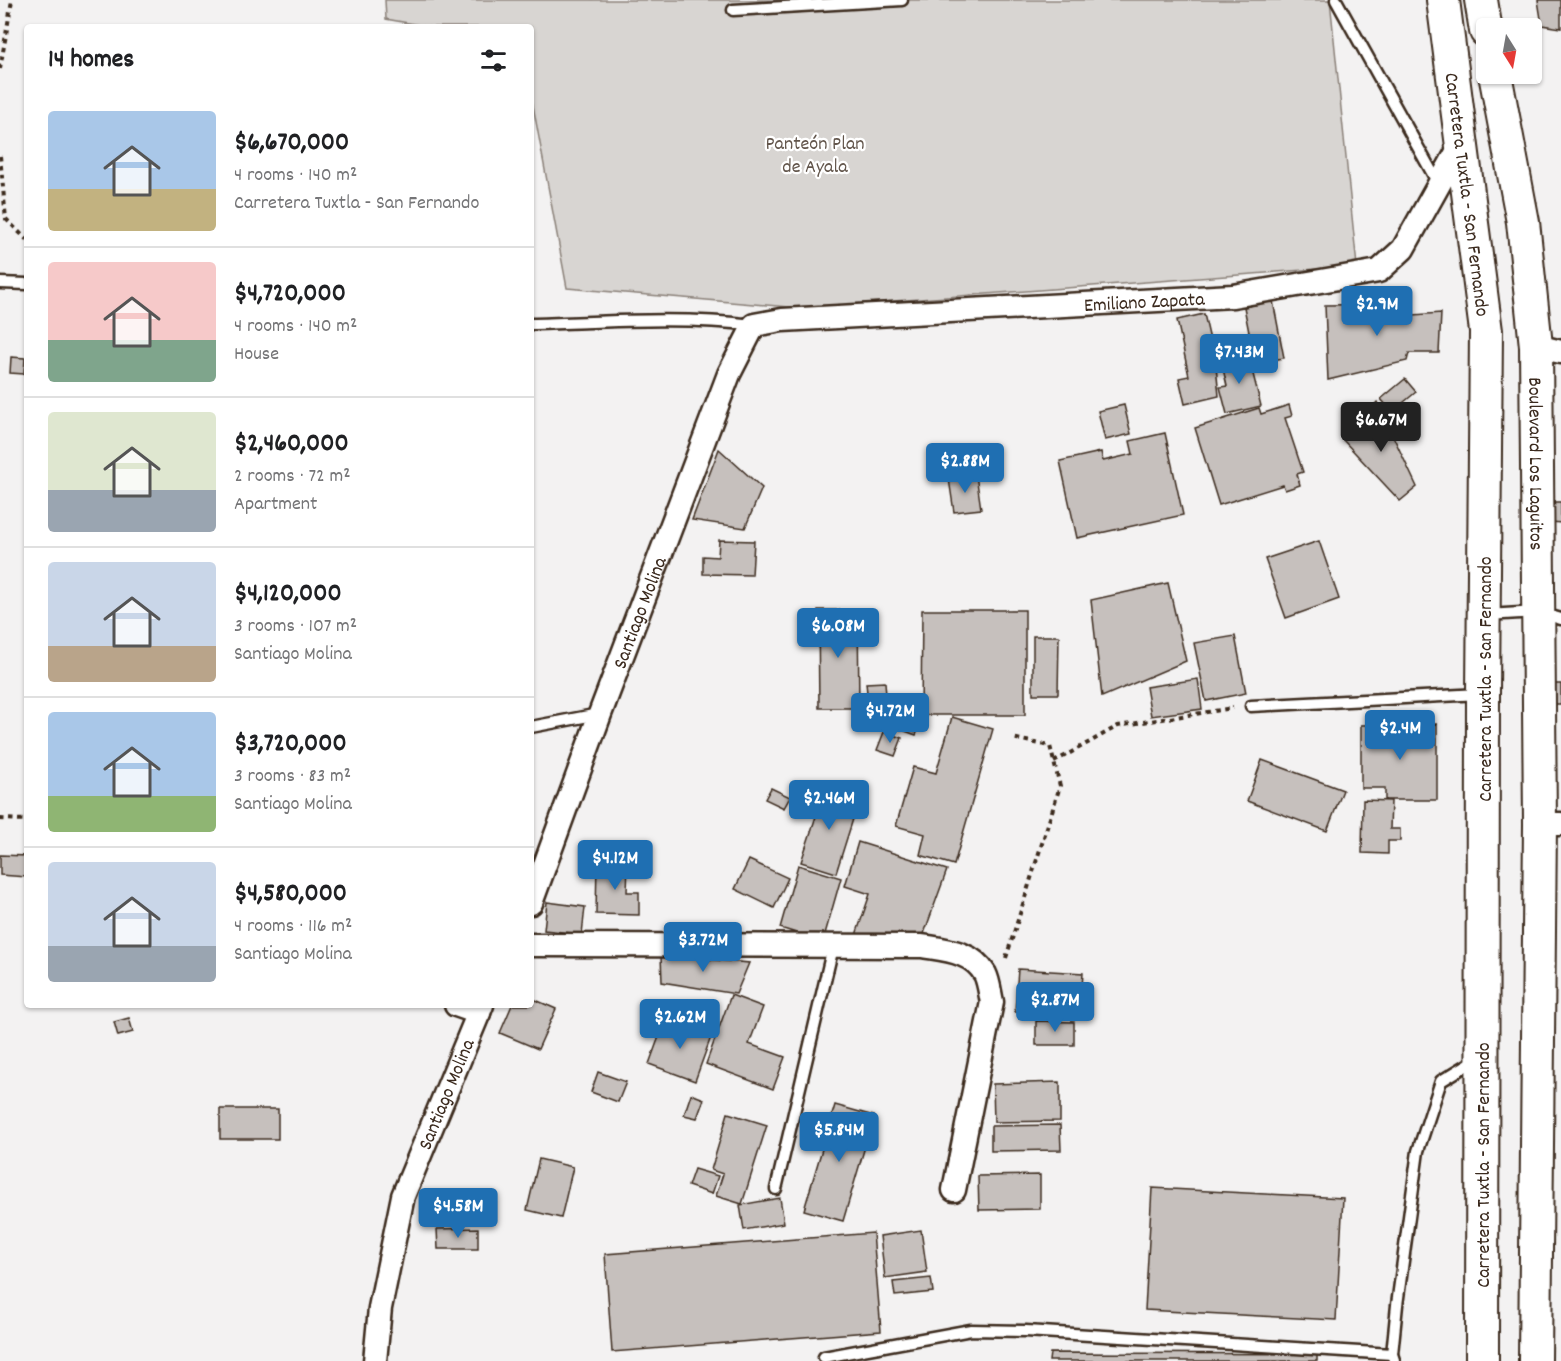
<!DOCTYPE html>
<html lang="en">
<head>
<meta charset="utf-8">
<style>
	:root { --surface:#fff; --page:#f2f2f2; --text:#202124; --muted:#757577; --line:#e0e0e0; --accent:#1f6fb2 }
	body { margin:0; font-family:Dekko,sans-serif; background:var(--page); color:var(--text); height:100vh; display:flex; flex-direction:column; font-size:22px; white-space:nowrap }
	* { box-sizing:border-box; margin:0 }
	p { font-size:20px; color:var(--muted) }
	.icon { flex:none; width:33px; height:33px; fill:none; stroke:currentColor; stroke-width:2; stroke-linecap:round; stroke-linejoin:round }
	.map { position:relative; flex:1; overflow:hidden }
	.details { position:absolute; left:24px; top:24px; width:510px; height:984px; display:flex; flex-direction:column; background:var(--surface); border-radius:6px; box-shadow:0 2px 4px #0004 }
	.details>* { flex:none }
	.needle { width:39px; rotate:169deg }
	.buttons { position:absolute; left:1476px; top:18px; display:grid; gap:12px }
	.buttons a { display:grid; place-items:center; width:66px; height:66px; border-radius:6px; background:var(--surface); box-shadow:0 2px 4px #0004; font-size:30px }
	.price { position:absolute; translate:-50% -51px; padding:0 14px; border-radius:6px; background:var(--accent); color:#fff; font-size:20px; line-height:39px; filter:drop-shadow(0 2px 3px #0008) }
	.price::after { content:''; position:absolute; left:50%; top:36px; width:18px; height:14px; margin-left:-9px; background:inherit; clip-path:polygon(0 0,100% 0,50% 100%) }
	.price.selected { background:#222; color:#fff }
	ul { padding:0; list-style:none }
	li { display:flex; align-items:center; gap:18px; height:150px; padding:0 24px }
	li+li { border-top:2px solid var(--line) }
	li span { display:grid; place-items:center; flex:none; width:168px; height:120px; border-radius:6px; color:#555 }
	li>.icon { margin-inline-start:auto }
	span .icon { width:72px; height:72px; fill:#fffc; stroke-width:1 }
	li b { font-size:26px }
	h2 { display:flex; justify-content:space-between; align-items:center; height:72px; padding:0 24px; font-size:26px }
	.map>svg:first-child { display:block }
	.green { fill:#d8d5d2; stroke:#8a8078; stroke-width:1.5 }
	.building { fill:#c6c0bd; stroke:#3b2a1e; stroke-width:1.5 }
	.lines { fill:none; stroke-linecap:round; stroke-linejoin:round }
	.service-casing { stroke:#3b2a1e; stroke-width:15 }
	.minor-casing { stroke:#3b2a1e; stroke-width:27 }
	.secondary-casing { stroke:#3b2a1e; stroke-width:36 }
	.path { stroke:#3b2a1e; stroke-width:4; stroke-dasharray:4.5 4.5; stroke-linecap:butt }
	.service { stroke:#fff; stroke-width:10 }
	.minor { stroke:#fff; stroke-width:22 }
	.secondary { stroke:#fff; stroke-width:32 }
	.labels { text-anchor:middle; stroke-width:4.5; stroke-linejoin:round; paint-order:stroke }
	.park-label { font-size:20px; fill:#62554b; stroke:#fff }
	.street-label { font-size:20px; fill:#3b2a1e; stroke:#fff }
</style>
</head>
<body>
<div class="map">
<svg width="1561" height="1361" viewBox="0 0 1561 1361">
	<rect width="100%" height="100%" fill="#f3f2f2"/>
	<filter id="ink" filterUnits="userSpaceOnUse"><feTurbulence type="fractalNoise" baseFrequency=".0167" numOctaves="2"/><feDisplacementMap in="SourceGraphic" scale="12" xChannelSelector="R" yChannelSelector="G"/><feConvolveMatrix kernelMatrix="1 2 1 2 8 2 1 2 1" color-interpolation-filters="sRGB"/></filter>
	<g filter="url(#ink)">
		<polygon class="green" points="385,0 1330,0 1357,266 801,308 567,288 531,95 531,27 431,27 386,19"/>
		<g class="building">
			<polygon points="1538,0 1561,0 1561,28 1542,25"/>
			<polygon points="1273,301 1284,358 1255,363 1244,307"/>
			<polygon points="1410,304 1413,315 1441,313 1439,353 1409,353 1407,361 1328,380 1325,305"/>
			<polygon points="1204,314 1216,366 1219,396 1185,404 1179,378 1189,376 1177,320"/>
			<polygon points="1248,354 1261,406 1227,414 1220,387 1227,386 1221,360"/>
			<polygon points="11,357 25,358 24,374 10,373"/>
			<polygon points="1405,379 1416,392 1392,412 1381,399"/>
			<polygon points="1377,402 1417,487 1400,501 1343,440"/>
			<polygon points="1124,405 1131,434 1105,440 1098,411"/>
			<polygon points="1289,405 1292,416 1285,418 1303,472 1297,474 1300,485 1285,490 1283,485 1219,505 1195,428 1259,408 1261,414"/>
			<polygon points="1165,433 1183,515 1077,538 1060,461 1101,452 1103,461 1133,454 1130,441"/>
			<polygon points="719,449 762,488 745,528 692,520"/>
			<polygon points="976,475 981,509 954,512 949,479"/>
			<polygon points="1554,502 1561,502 1561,523 1552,522"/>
			<polygon points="719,540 754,541 752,575 703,574 703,556 718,557"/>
			<polygon points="1319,541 1339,599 1286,618 1265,559"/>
			<polygon points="1168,583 1186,661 1102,697 1091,600"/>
			<polygon points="818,610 858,610 859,708 819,708"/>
			<polygon points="922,610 1025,610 1025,715 921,715"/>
			<polygon points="1033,636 1059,636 1058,694 1033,694"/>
			<polygon points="1235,636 1246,693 1206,701 1194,643"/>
			<polygon points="1198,679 1202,709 1151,716 1146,687"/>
			<polygon points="885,682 887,709 869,711 866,683"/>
			<rect x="1555" y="684" width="6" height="20"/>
			<polygon points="898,709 923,718 916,735 891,726"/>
			<polygon points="952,717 993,729 954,865 920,855 925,834 896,826 913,767 936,773"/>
			<polygon points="1437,724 1437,800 1385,800 1385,788 1361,788 1361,725"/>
			<polygon points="884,732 902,738 895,756 877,750"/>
			<polygon points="1262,760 1343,790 1327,831 1247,801"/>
			<polygon points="826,786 852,795 845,817 853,819 836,873 801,862"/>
			<polygon points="771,788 790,797 784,808 765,799"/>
			<polygon points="1363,800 1391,801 1390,829 1400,829 1400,841 1388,841 1388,854 1362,853"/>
			<rect x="531" y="812" width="2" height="16"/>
			<polygon points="858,842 947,870 921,942 856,935 870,894 845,886"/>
			<polygon points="0,855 27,856 27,877 0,875"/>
			<polygon points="749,860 788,878 774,908 735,889"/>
			<polygon points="597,862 628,863 627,892 639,892 639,915 596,914"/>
			<polygon points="798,865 841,878 823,941 780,928"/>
			<polygon points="547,902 585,907 582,934 544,930"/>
			<polygon points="661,955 749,963 736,994 662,982"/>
			<polygon points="1018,969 1083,973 1080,1016 1015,1012"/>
			<polygon points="731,995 763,1007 749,1044 785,1057 773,1089 706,1064"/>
			<polygon points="531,998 556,1009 538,1049 500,1033 512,1005 531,1005"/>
			<polygon points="129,1018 133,1032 118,1036 114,1022"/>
			<polygon points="665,1020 711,1037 695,1081 649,1064"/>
			<polygon points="1036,1021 1074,1022 1074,1045 1036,1045"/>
			<polygon points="598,1072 626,1082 618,1102 591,1092"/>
			<polygon points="1060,1082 1060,1121 994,1122 993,1084"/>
			<polygon points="691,1094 704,1099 697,1118 684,1115"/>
			<polygon points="835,1105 874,1116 843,1221 804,1210"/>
			<rect x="220" y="1109" width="58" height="30"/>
			<polygon points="728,1113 767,1125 742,1204 716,1196 723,1174 711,1170"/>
			<polygon points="1060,1125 1061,1150 991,1151 991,1126"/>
			<polygon points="539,1159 573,1167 561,1218 527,1210"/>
			<polygon points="694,1169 718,1176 712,1194 688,1186"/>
			<polygon points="1040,1175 1040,1209 979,1210 978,1176"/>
			<polygon points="1152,1188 1343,1198 1336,1320 1145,1310"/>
			<polygon points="780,1198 784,1223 744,1230 740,1205"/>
			<polygon points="478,1228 478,1249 438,1249 437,1229"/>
			<polygon points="921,1230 927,1272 885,1278 880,1236"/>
			<polygon points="873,1233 881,1331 612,1352 605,1254"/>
			<polygon points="931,1278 933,1292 895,1296 893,1282"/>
			<polygon points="1050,1353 1317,1354 1317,1361 1049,1361"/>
		</g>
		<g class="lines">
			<g class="service-casing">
				<g id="service">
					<polyline points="1336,0 1439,185"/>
					<polyline points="733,10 902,0"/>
					<polyline points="0,283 27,284"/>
					<path d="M 531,324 C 605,322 680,316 754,325"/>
					<polyline points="1487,615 1537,612 1561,619"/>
					<polyline points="1251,706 1480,694"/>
					<polyline points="531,727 599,714"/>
					<polyline points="776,1189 833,947"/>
					<polyline points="824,1357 971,1330 1026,1331 1392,1354"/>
					<polyline points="1394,1360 1392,1354 1397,1305 1418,1151 1441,1081 1477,1059"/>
				</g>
			</g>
			<g class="minor-casing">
				<g id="minor">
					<polyline points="1536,346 1561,352"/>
					<polyline points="1540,824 1561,824"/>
					<path id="s1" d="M 531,903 L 600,714 L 729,374 L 754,325 L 782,320 L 1233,296 L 1379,271 L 1403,249 L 1462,143"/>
					<path d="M 531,945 L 922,946 C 945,950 972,951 985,974 C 989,982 990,994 992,1002 L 954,1190"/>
					<polyline points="456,1005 479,1013"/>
					<path id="s2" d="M 375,1361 L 380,1308 L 403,1196 L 482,1005"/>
				</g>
			</g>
			<g class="secondary-casing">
				<g id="secondary">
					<path id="s3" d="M 1443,0 L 1486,331 L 1483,694 L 1482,1361"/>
					<polyline points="1481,0 1486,31"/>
					<path id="s4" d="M 1495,74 L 1523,222 L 1536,346 L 1540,824 L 1535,1361"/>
				</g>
			</g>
			<g class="path">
				<polyline points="0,69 12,0"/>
				<polyline points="0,156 6,219 27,240"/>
				<polyline points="1054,762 1118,726 1233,708"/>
				<polyline points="0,819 27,820"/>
				<polyline points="1006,958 1060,786 1050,746 1012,738"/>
			</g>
			<use href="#service" class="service"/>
			<use href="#minor" class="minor"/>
			<use href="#secondary" class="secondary"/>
		</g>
	</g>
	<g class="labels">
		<g class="park-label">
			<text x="815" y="149">Panteón Plan<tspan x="815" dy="23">de Ayala</tspan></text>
		</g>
		<g class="street-label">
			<text dy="7" stroke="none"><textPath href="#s3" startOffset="196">Carretera Tuxtla - San Fernando</textPath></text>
			<text dy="7" stroke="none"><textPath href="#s1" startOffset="1011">Emiliano Zapata</textPath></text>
			<text dy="7" stroke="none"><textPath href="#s4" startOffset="393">Boulevard Los Laguitos</textPath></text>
			<text dy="7" stroke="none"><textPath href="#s1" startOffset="310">Santiago Molina</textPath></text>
			<text transform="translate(1484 679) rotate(-90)" y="7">Carretera Tuxtla - San Fernando</text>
			<text dy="7" stroke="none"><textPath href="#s2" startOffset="278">Santiago Molina</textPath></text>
			<text transform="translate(1482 1165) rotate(-90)" y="7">Carretera Tuxtla - San Fernando</text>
		</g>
	</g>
</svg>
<div class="buttons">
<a><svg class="needle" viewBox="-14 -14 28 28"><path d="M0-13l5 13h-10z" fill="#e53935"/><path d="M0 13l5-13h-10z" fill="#757577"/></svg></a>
</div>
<b class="price" style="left:1377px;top:337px">$2.9M</b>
<b class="price" style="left:1239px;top:385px">$7.43M</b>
<b class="price selected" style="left:1381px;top:453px">$6.67M</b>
<b class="price" style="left:965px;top:494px">$2.88M</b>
<b class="price" style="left:838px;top:659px">$6.08M</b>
<b class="price" style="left:890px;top:744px">$4.72M</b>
<b class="price" style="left:1400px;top:761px">$2.4M</b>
<b class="price" style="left:829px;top:831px">$2.46M</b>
<b class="price" style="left:615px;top:891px">$4.12M</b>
<b class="price" style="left:703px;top:973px">$3.72M</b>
<b class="price" style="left:1055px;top:1033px">$2.87M</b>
<b class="price" style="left:680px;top:1050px">$2.62M</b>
<b class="price" style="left:839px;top:1163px">$5.84M</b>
<b class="price" style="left:458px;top:1239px">$4.58M</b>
<section class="details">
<h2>14 homes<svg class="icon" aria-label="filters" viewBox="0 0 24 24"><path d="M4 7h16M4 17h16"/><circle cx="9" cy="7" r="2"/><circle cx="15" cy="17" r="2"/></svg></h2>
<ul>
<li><span style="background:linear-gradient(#a9c7e8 65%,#c2b280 0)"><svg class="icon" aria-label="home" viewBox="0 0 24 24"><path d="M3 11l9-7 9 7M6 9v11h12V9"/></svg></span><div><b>$6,670,000</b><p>4 rooms · 140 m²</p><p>Carretera Tuxtla - San Fernando</p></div></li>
<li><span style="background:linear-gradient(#f6c9c9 65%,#7fa58c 0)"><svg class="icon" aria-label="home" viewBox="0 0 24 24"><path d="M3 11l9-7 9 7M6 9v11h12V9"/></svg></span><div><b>$4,720,000</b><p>4 rooms · 140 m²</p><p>House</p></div></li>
<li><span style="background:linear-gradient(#dfe7d0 65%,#9aa5b1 0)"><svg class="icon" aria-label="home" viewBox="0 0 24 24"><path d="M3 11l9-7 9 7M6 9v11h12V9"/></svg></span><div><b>$2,460,000</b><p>2 rooms · 72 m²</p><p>Apartment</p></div></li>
<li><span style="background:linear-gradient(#c9d6e8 70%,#b9a48a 0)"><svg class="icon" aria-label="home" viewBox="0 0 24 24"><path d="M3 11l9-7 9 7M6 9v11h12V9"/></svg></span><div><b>$4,120,000</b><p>3 rooms · 107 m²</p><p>Santiago Molina</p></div></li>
<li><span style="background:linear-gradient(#a9c7e8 70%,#8fb573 0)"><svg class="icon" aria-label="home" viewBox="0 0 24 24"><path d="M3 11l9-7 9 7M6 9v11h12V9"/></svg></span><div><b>$3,720,000</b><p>3 rooms · 83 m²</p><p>Santiago Molina</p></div></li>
<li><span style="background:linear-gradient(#c9d6e8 70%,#9aa5b1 0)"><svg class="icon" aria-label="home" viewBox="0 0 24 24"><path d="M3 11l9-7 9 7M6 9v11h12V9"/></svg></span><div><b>$4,580,000</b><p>4 rooms · 116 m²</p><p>Santiago Molina</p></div></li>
</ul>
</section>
</div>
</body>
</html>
